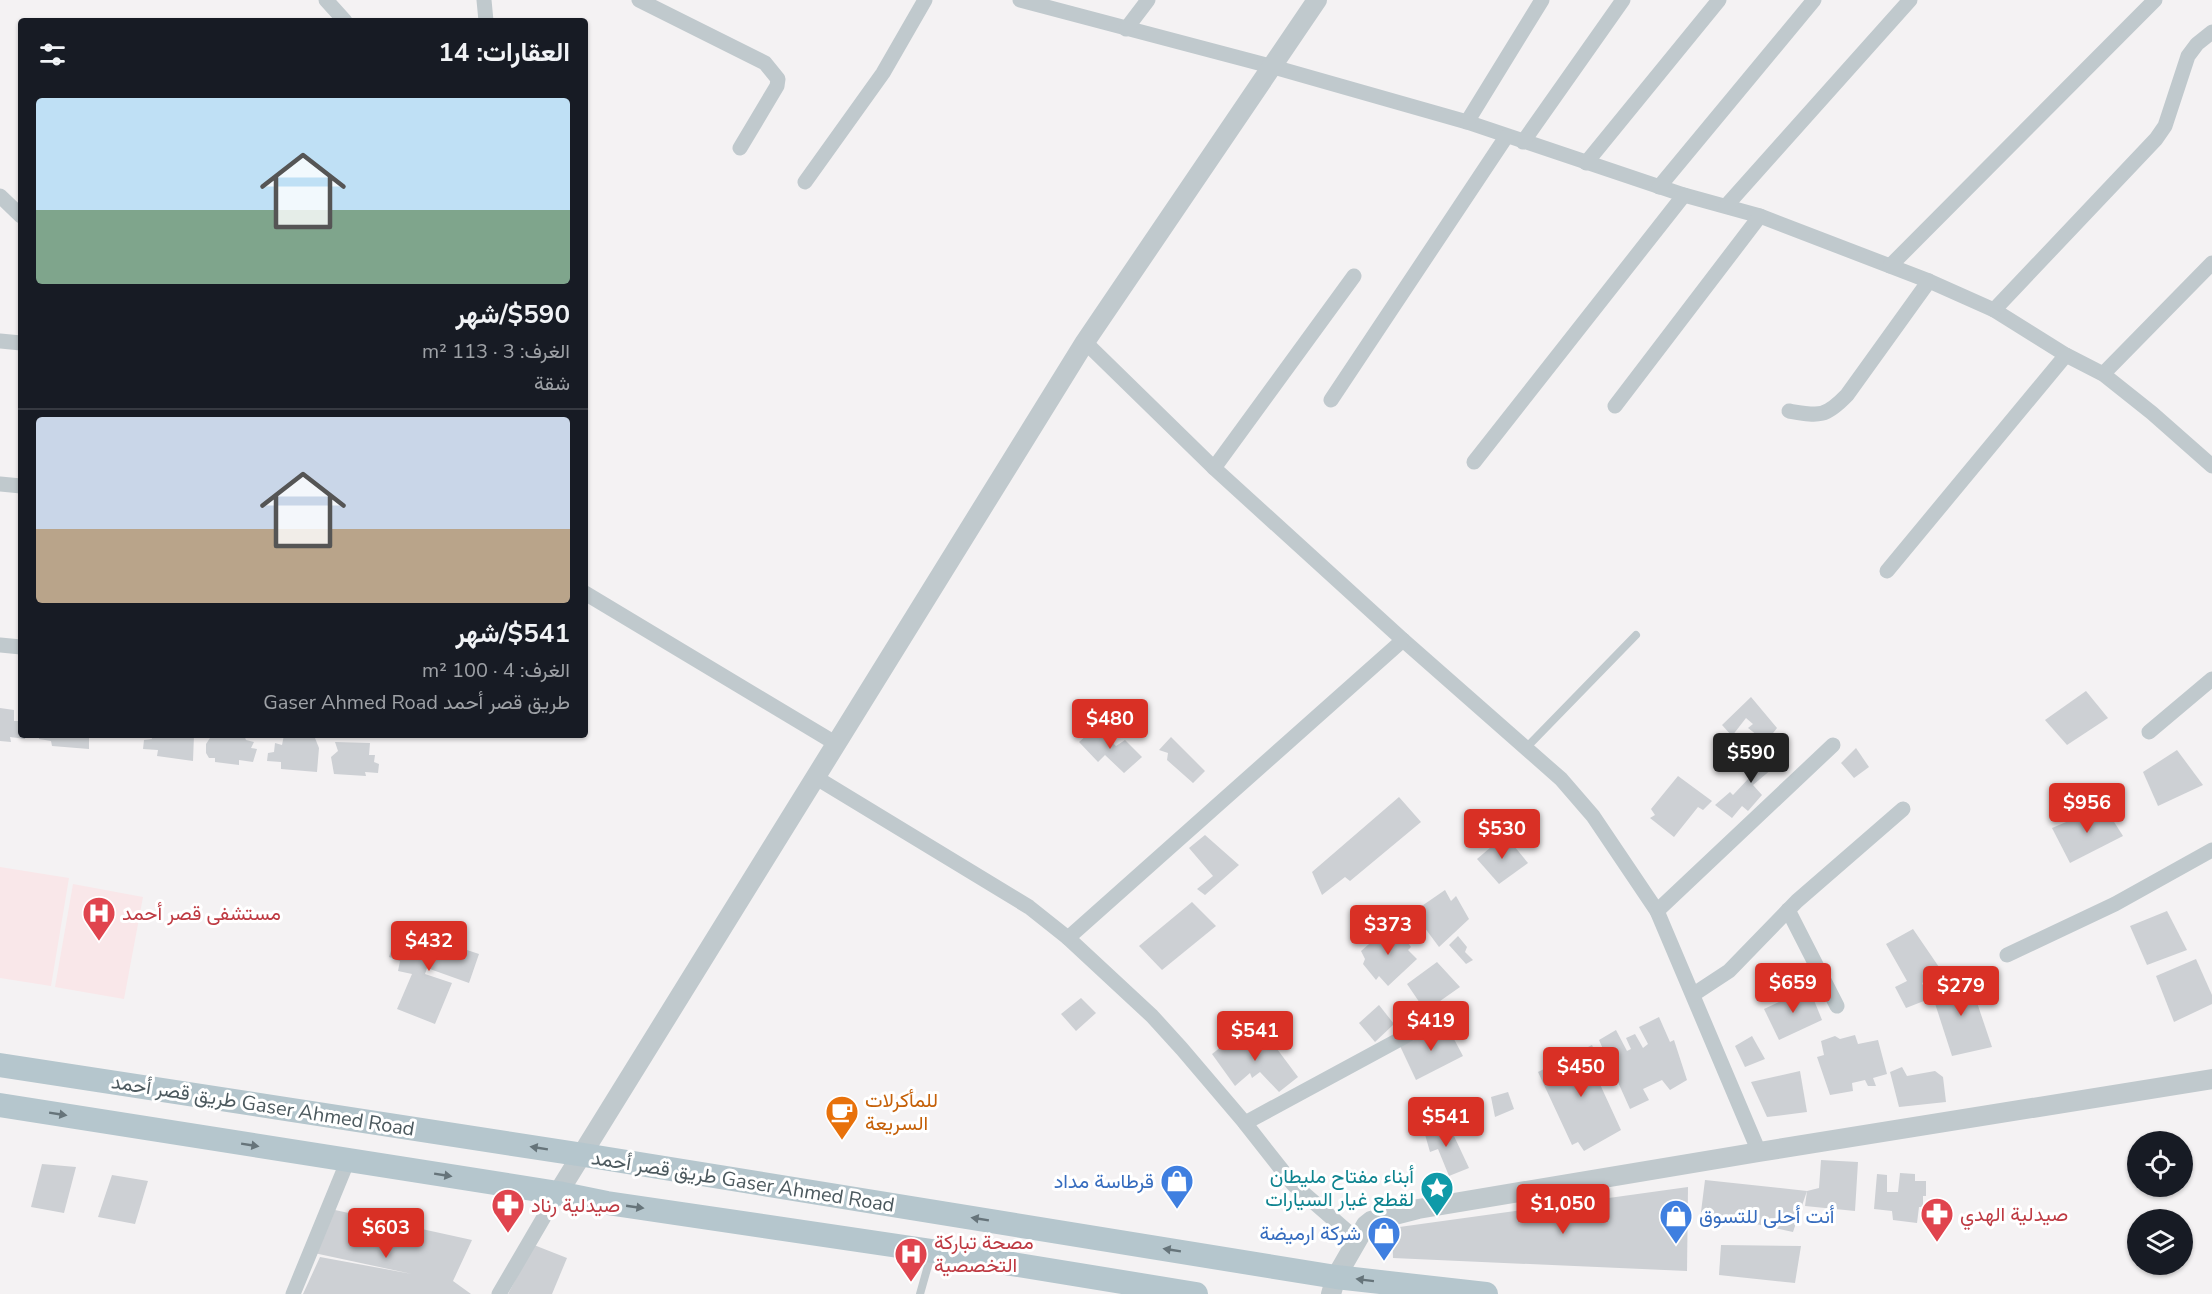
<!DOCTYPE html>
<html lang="ar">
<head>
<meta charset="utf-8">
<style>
	:root { --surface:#171b24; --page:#242831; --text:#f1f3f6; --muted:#9ea1a6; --line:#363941; --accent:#d93025 }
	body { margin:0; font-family:"Nunito Sans",Vazirmatn,sans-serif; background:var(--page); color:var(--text); direction:rtl; height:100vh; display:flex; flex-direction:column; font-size:22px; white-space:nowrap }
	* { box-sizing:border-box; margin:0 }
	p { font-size:20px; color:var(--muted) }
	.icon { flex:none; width:33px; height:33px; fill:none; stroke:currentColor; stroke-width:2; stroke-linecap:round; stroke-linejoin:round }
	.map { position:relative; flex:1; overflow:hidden; direction:ltr }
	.sheet { position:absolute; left:18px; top:18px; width:570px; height:720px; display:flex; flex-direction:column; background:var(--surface); border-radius:6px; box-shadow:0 2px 4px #0004; direction:rtl }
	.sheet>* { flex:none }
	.controls { position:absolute; left:2127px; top:1131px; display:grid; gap:12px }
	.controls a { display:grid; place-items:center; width:66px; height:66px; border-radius:50%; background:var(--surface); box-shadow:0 2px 4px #0004; font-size:30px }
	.price { position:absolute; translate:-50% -51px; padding:0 14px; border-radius:6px; background:var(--accent); color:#fff; font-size:20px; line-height:39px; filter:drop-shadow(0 2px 3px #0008) }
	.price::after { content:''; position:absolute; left:50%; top:36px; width:18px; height:14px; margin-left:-9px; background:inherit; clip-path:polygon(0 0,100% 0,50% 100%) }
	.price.active { background:#222; color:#fff }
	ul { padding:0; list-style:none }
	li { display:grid; align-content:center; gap:12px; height:318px; padding:0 18px }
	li+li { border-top:2px solid var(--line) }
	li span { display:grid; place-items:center; height:186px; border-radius:6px; color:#555 }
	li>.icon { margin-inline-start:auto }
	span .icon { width:108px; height:108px; fill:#fffc; stroke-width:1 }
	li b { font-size:26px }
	h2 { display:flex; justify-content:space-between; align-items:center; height:72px; padding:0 18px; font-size:26px }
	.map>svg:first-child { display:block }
	.medical { fill:#f9e7e9 }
	.building { fill:#cdd0d4 }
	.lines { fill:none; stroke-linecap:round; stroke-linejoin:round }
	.service { stroke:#c0c9cd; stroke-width:8 }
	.minor { stroke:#c0c9cd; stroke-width:15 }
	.tertiary { stroke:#c0c9cd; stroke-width:20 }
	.primary { stroke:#b5c6cd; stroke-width:24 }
	.oneway { fill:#66747a }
	.labels { text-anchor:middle; stroke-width:6; stroke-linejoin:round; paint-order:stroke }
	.health-label { font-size:20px; fill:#be3a42; stroke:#fff; text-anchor:start }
	.food-label { font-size:20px; fill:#c56008; stroke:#fff; text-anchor:start }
	.street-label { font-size:20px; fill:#4c595e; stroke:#fff }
	.culture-label { font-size:20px; fill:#0d838f; stroke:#fff; text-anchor:end }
	.shop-label { font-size:20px; fill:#366cbe; stroke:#fff; text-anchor:end }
</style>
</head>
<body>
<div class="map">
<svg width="2212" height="1294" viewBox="0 0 2212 1294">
	<rect width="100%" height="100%" fill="#f4f2f3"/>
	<g class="medical">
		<polygon points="0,867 69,878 51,986 0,978"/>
		<polygon points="73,884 143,897 124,999 55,987"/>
	</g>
	<g class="building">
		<polygon points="2086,691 2108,718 2067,745 2045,720"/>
		<polygon points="1751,697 1777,728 1766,742 1748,728 1753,724 1746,718 1732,736 1722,725"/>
		<polygon points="1105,700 1121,718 1112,729 1100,721 1095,724 1089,716"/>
		<polygon points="0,708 14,710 14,721 21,721 21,735 25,735 25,739 10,737 11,742 0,741"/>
		<polygon points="1096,727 1116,746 1125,740 1142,757 1124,773 1105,755 1098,762 1079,742"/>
		<polygon points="39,735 89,735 89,749 52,746 51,741 39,739"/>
		<polygon points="151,735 194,735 193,761 157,756 158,750 143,749 144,740 152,739"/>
		<polygon points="212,735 244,735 246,740 254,742 251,748 257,749 253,762 239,760 239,765 215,762 215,758 209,758 206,753 206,744"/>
		<polygon points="284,735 315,738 319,748 317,772 281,769 281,762 267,761 268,753 274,752 275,743 282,745"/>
		<polygon points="1171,737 1205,771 1193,783 1167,760 1168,753 1159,750"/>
		<polygon points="335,742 370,743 369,755 375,755 374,762 379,764 378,773 365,772 366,776 334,774 331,757 338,751"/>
		<polygon points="1766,742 1784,759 1753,785 1762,795 1748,811 1742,806 1732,818 1715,805 1730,792 1733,795 1764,762 1755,754"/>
		<polygon points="1856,748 1869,767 1854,778 1841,763"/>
		<polygon points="2177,750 2203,785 2158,806 2143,772"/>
		<polygon points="1678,776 1712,801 1703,810 1698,807 1674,837 1650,818 1655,815 1651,809"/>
		<polygon points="1399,797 1421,822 1350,881 1345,877 1322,895 1312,872"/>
		<polygon points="2104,806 2123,836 2070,863 2052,828"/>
		<polygon points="1205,835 1239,865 1205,895 1197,889 1213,876 1189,848"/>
		<polygon points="1505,835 1528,863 1499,884 1477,859"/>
		<polygon points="1445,890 1451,901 1456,896 1469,919 1439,947 1413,912"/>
		<polygon points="1192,902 1216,926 1162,970 1139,946"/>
		<polygon points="2167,911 2187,950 2147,965 2130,926"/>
		<polygon points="1390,926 1398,936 1400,932 1411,947 1408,950 1417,959 1388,986 1379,976 1376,980 1363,964 1365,959 1361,951"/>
		<polygon points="398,927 479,954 469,983 427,968 425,974 452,983 435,1024 397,1009 412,974 398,971 400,961 389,957"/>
		<polygon points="1913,929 1941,970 1922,983 1929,999 1906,1008 1895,987 1907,981 1886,944"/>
		<polygon points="1458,936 1467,947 1465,952 1473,960 1466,964 1449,945"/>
		<polygon points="2196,959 2212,995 2212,1004 2174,1022 2156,976"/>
		<polygon points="1437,962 1460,987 1433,1006 1431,1003 1424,1009 1407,984"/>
		<polygon points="1968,976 1992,1047 1952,1056 1930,988"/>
		<polygon points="1809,988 1822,1020 1779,1040 1764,1009"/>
		<polygon points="1081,998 1096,1013 1076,1031 1061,1014"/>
		<polygon points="1379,1005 1394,1024 1375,1042 1359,1023"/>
		<polygon points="1659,1017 1670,1042 1674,1040 1687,1080 1670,1090 1662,1080 1643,1089 1649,1100 1630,1109 1599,1040 1616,1030 1627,1051 1631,1049 1626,1038 1635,1034 1643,1048 1648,1044 1639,1027"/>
		<polygon points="1447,1026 1463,1056 1416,1080 1400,1046"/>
		<polygon points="1266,1034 1298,1077 1279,1092 1260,1072 1252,1078 1250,1073 1235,1086 1212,1054 1235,1036 1245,1050"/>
		<polygon points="1855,1035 1858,1044 1878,1040 1887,1074 1873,1078 1876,1086 1868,1086 1865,1080 1852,1083 1853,1091 1830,1095 1817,1057 1824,1055 1821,1041 1835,1036 1840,1039"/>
		<polygon points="1752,1036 1765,1059 1745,1067 1735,1046"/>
		<polygon points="1592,1045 1605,1074 1598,1080 1621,1130 1584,1151 1578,1142 1572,1145 1538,1072"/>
		<polygon points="1902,1067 1907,1076 1935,1071 1943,1077 1946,1102 1899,1107 1890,1072"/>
		<polygon points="1800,1071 1807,1112 1767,1117 1751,1082"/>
		<polygon points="1508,1092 1514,1109 1495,1117 1491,1097"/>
		<polygon points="1447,1121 1469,1168 1449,1176 1438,1149 1430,1152 1424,1131"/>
		<polygon points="1821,1160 1858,1162 1855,1211 1805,1206 1807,1191 1793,1232 1701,1212 1705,1180 1807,1191 1819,1188"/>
		<polygon points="42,1164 76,1167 64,1213 31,1207"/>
		<polygon points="1900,1173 1915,1174 1915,1181 1926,1181 1926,1196 1923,1196 1923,1207 1919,1207 1917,1223 1893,1220 1892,1211 1874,1209 1877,1174 1887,1175 1887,1192 1898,1192"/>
		<polygon points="112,1175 148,1181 135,1224 98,1217"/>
		<polygon points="1688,1187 1687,1271 1393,1258 1392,1228"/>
		<polygon points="335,1210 472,1240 453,1281 471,1294 303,1294 320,1257 412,1274 314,1253"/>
		<polygon points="534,1245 567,1258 552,1294 508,1294"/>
		<polygon points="1721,1245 1801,1246 1795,1283 1719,1275"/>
	</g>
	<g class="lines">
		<g class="service">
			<polyline points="1526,748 1636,635"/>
			<polyline points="920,1294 931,1255"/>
		</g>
		<g class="minor">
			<polyline points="326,0 345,21"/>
			<polyline points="484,0 486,21"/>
			<polyline points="639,0 765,63 778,79 777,86 740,148"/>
			<polyline points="1020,0 1270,66 1467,122 1684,195 1760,216 1929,281 1994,310 2066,355 2103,374 2152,413 2212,466"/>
			<polyline points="1126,29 1148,0"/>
			<polyline points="1467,122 1542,0"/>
			<polyline points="1523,142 1623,0"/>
			<polyline points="1586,163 1719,0"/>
			<polyline points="805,182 883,73 925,0"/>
			<polyline points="1659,187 1814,0"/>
			<polyline points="0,196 21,216"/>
			<polyline points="1726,206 1910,0"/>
			<polyline points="1890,266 2155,0"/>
			<polyline points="1994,310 2156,139 2165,126 2188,56 2197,44 2212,32"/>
			<polyline points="0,341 21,343"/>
			<polyline points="1085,342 1214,468 1403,640 1561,779 1593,816 1657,911 1759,1152"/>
			<polyline points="2103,374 2212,263"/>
			<polyline points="1331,400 1506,137"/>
			<polyline points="1615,406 1760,216"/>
			<path d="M 1789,411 C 1819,416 1825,418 1847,395 L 1929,281"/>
			<polyline points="1474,462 1684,195"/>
			<polyline points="1214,468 1354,276"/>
			<polyline points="0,484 21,486"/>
			<polyline points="1887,571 2066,355"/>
			<polyline points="585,593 835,743"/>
			<polyline points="0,645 21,647"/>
			<polyline points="2149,732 2212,679"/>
			<polyline points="815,777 1029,907 1068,938 1152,1016 1182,1049 1245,1123 1293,1184 1356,1239"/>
			<polyline points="1788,910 1837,1006"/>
			<polyline points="1657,911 1833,745"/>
			<polyline points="1068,938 1403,640"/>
			<polyline points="2007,955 2115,904 2212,850"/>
			<polyline points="1694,994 1729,971 1797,901 1903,809"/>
			<polyline points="1245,1123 1428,1024"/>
			<polyline points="293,1294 348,1160"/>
			<polyline points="499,1294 558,1193"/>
		</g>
		<g class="tertiary">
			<polyline points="558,1193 1085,342 1317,0"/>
			<polyline points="1331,1294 1336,1277 1366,1225 1371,1221 1418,1209 1759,1152 2212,1079"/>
		</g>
		<g class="primary">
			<polyline points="0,1065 584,1155 1336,1277 1486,1294"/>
			<polyline points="0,1105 558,1193 607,1203 932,1251 1196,1294"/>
		</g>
	</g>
	<defs><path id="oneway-solid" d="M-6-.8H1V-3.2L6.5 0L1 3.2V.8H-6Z" transform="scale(1.5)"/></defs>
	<g class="oneway">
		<use href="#oneway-solid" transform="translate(58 1114) rotate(9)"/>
		<use href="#oneway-solid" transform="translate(250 1145) rotate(9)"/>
		<use href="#oneway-solid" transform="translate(539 1148) rotate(-171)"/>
		<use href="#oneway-solid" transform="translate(443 1175) rotate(9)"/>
		<use href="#oneway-solid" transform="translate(635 1207) rotate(8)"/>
		<use href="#oneway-solid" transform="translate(980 1219) rotate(-171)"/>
		<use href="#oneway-solid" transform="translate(1172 1250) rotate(-171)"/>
		<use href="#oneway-solid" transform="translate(1365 1280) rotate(-173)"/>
	</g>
	<defs>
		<g id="hospital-pin" transform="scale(1.725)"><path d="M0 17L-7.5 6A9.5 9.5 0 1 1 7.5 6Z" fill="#e0444e" stroke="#fff"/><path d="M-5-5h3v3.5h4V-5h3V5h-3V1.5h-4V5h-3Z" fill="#fff"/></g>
		<g id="cafe-pin" transform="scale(1.725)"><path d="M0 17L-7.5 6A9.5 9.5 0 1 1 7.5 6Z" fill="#e8710a" stroke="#fff"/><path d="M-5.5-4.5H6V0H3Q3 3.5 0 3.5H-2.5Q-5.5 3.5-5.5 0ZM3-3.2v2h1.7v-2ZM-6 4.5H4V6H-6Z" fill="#fff"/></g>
		<g id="shop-pin" transform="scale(1.725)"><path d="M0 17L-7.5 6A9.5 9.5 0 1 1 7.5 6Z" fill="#3f7fe0" stroke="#fff"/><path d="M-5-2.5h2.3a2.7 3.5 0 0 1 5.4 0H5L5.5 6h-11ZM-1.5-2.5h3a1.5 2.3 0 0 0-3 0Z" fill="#fff"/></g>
		<g id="sight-pin" transform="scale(1.725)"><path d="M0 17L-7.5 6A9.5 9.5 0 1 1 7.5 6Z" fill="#0f9aa8" stroke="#fff"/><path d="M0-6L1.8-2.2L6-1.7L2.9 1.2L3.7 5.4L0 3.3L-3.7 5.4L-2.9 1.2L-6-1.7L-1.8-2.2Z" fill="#fff"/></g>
		<g id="pharmacy-pin" transform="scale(1.725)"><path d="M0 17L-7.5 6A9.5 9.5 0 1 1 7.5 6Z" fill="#e0444e" stroke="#fff"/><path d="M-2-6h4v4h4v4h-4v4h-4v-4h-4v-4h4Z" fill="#fff"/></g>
	</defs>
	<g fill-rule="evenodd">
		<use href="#hospital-pin" x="99" y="913"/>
		<use href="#cafe-pin" x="842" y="1112"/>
		<use href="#shop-pin" x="1177" y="1181"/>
		<use href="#sight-pin" x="1437" y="1188"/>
		<use href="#pharmacy-pin" x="508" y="1205"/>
		<use href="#pharmacy-pin" x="1937" y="1214"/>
		<use href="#shop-pin" x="1676" y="1216"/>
		<use href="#shop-pin" x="1384" y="1233"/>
		<use href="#hospital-pin" x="911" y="1254"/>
	</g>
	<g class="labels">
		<g class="health-label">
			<text x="122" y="920">مستشفى قصر أحمد</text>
			<text x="531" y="1212">صيدلية رناد</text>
			<text x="1960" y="1221">صيدلية الهدي</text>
			<text x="934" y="1249">مصحة تباركة<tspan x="934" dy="23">التخصصية</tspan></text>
		</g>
		<g class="food-label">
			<text x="865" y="1107">للمأكرلات<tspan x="865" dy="23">السريعة</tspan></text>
		</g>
		<g class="street-label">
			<text transform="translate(263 1105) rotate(9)" y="7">طريق قصر أحمد Gaser Ahmed Road</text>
			<text transform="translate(743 1181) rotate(9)" y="7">طريق قصر أحمد Gaser Ahmed Road</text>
		</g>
		<g class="culture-label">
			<text x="1414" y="1183">أبناء مفتاح مليطان<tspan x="1414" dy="23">لقطع غيار السيارات</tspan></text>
		</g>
		<g class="shop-label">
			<text x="1154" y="1188">قرطاسة مداد</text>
			<text x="1699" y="1223" text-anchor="start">أنت أحلى للتسوق</text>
			<text x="1361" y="1240">شركة ارميضة</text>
		</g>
	</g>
</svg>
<div class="controls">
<a><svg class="icon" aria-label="locate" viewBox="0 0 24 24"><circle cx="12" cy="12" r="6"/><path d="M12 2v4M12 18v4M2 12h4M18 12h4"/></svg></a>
<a><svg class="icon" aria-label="layers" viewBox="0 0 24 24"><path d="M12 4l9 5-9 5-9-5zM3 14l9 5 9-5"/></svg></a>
</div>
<b class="price" style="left:1110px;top:750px">$480</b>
<b class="price active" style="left:1751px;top:784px">$590</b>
<b class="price" style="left:2087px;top:834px">$956</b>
<b class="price" style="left:1502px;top:860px">$530</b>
<b class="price" style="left:1388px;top:956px">$373</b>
<b class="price" style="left:429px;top:972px">$432</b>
<b class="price" style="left:1793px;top:1014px">$659</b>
<b class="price" style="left:1961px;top:1017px">$279</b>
<b class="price" style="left:1431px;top:1052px">$419</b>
<b class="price" style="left:1255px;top:1062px">$541</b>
<b class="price" style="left:1581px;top:1098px">$450</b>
<b class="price" style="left:1446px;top:1148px">$541</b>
<b class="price" style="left:1563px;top:1235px">$1,050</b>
<b class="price" style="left:386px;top:1259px">$603</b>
<section class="sheet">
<h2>العقارات: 14<svg class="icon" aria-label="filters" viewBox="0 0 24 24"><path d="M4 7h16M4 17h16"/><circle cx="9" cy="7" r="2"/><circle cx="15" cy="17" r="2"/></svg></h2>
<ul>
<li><span style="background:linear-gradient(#bfe0f5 60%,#7fa58c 0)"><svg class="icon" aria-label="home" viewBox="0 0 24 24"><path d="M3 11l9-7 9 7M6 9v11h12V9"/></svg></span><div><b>$590/شهر</b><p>الغرف: 3 · 113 m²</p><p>شقة</p></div></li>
<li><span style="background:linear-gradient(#c9d6e8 60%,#b9a48a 0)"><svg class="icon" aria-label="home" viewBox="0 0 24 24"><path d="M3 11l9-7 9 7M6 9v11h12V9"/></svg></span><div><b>$541/شهر</b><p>الغرف: 4 · 100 m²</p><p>طريق قصر أحمد Gaser Ahmed Road</p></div></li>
</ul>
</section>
</div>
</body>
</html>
